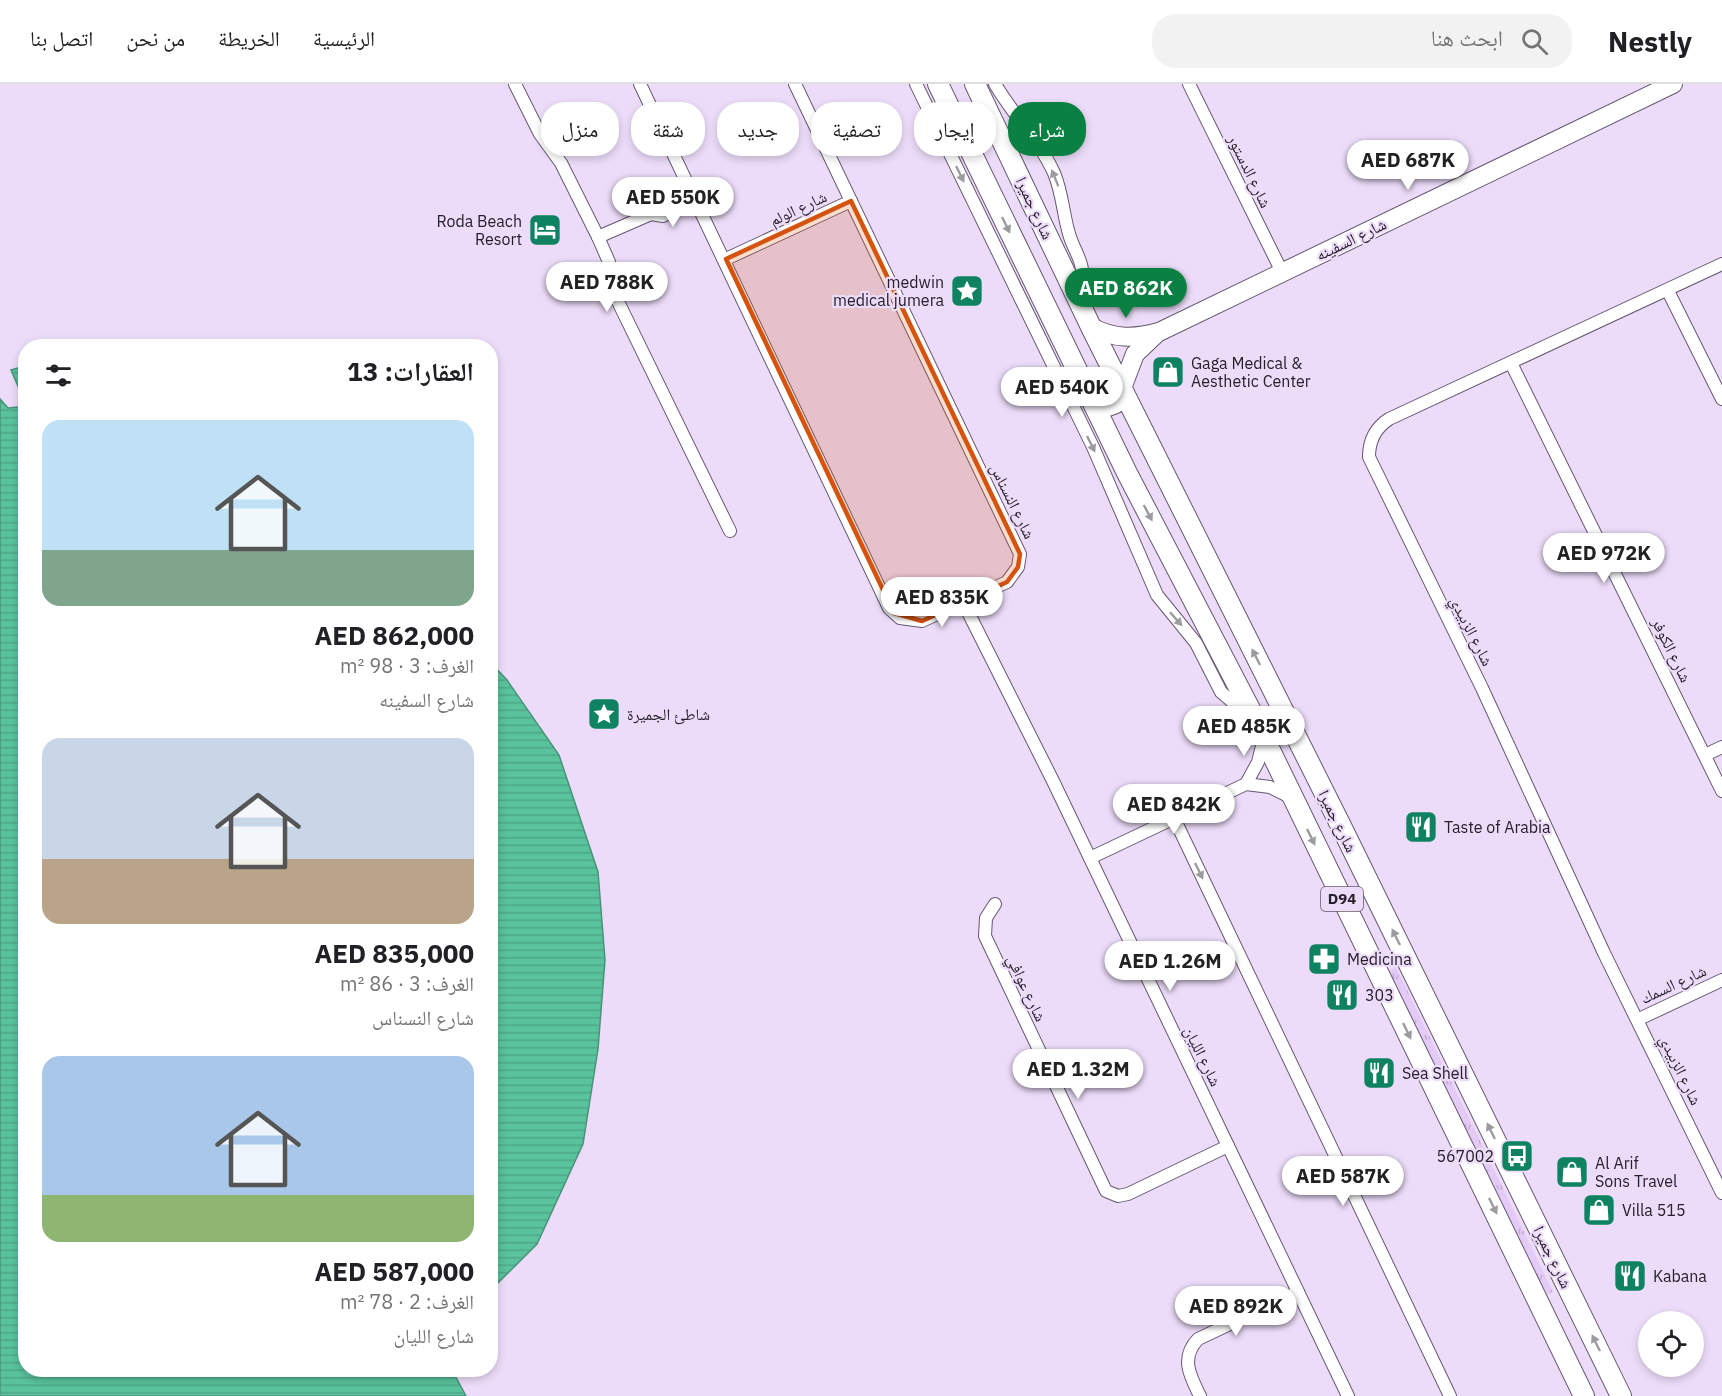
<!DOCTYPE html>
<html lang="ar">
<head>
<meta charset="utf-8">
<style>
	:root { --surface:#fff; --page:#f2f2f2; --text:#202124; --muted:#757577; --line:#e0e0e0; --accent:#0b8043 }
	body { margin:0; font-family:"IBM Plex Sans","Noto Naskh Arabic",sans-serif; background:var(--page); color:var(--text); direction:rtl; height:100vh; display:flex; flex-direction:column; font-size:22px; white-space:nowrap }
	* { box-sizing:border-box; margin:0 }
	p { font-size:20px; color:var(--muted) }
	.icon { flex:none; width:33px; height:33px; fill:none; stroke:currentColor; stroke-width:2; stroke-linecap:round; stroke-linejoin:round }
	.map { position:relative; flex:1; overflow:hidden; direction:ltr }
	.details { position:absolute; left:18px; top:255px; width:480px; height:1038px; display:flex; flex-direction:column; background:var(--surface); border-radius:24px; box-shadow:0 3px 9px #0003; direction:rtl }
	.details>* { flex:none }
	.hud { position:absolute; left:516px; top:18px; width:570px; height:54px; direction:rtl; display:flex; gap:12px }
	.controls { position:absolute; left:1638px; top:1227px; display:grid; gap:12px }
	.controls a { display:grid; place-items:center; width:66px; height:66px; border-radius:50%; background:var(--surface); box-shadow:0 3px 9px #0003; font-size:30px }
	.price { position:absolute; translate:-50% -51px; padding:0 14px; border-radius:21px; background:#fff; color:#222; font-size:20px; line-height:39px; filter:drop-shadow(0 2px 3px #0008) }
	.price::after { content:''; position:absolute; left:50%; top:36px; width:18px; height:14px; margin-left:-9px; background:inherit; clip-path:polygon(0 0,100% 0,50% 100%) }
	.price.selected { background:var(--accent); color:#fff }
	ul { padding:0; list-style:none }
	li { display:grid; align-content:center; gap:12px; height:318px; padding:0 24px }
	li span { display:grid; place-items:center; height:186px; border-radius:18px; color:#555 }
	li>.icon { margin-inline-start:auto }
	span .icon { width:108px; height:108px; fill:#fffc; stroke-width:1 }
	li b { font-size:26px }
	h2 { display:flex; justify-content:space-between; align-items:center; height:72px; padding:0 24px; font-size:26px }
	.chip { padding:0 21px; border-radius:24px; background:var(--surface); box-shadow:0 3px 9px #0003; font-size:21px; line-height:54px }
	.chip.selected { background:var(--accent); color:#fff }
	header { display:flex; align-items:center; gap:36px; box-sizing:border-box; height:84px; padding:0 30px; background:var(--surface); border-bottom:2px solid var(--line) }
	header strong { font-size:28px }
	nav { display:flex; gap:33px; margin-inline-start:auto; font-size:21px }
	.search { width:420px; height:54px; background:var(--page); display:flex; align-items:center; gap:15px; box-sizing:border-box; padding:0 21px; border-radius:24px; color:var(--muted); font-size:22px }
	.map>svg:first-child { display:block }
	.grass { fill:url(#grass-tufts) }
	.water { fill:url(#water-rules); stroke:#4a927a; stroke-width:1.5 }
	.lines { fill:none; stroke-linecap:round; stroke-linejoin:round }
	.street-casing { stroke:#655770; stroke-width:14 }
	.secondary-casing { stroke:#655770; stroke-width:20 }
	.primary-casing { stroke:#655770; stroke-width:22 }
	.street { stroke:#fff; stroke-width:12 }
	.secondary { stroke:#fff; stroke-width:18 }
	.primary { stroke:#fff; stroke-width:20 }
	.oneway { fill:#9d9ba0 }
	.marked { fill:#d5530f; fill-opacity:0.2; stroke:#d5530f; stroke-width:4.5; stroke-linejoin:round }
	.labels { text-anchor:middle; stroke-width:4.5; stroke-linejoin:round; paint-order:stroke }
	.shield { fill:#ecdcf9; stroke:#615869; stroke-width:1.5 }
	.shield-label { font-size:15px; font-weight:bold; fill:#26202b }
	.street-label { font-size:16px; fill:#26202b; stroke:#ecdcf9 }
	.poi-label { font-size:16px; fill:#26202b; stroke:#ecdcf9; text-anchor:start }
</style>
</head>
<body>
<header>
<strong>Nestly</strong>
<div class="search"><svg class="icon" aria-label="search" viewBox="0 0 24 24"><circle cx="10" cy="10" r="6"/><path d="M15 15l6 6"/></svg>ابحث هنا</div>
<nav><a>الرئيسية</a><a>الخريطة</a><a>من نحن</a><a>اتصل بنا</a></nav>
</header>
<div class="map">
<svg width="1722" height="1312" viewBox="0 0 1722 1312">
	<defs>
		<pattern id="grass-tufts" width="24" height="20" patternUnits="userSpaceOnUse" patternTransform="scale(1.5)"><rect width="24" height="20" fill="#e3caf7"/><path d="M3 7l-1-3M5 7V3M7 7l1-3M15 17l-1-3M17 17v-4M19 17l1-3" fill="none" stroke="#c3add4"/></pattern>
		<pattern id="water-rules" width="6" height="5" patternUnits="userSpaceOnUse" patternTransform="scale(1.5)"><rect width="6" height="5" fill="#59c39c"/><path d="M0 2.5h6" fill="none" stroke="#4da787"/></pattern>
	</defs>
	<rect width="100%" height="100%" fill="#ecdcf9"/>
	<polygon class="grass" points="1396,883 1553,1208 1545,1212 1389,887"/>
	<g class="water">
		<polygon points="25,282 26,1286 452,1286 466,1312 0,1312 0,315 8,324 18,323 24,316 11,286"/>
		<polygon points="490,578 507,596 559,671 598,788 605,876 598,965 583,1060 537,1160 491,1206"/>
	</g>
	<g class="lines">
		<g class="street-casing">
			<g id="street">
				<polyline points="515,0 540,50 561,79 598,153 609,178 607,195 730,447"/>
				<polyline points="640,0 889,524 900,534 922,537 1007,498 1018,483 1020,470 795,0"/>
				<polyline points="916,0 1093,363 1157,511 1196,559 1221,608 1236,621 1251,627"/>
				<path d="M 995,0 C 1013,31 1039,56 1054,89 C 1063,110 1063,132 1070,153 C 1077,174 1091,186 1074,208"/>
				<polyline points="1189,0 1282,188"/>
				<polyline points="651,130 663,132 695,116"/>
				<polyline points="598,153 651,130 658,121 690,105"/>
				<polyline points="726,175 851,117"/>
				<path d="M 1722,180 L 1389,335 C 1375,344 1369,356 1369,373 L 1482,604 L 1604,869 L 1722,1109"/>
				<polyline points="1668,207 1722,315"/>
				<polyline points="1511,279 1722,707"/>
				<polyline points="963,518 1053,697 1348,1312"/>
				<polyline points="1705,671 1722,663"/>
				<polyline points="1246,700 1258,678 1264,654"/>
				<polyline points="1174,734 1450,1312"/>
				<polyline points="1090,774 1246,700 1270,703 1292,714"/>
				<polyline points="995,820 986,834 985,852 1106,1107 1118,1112 1128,1110 1228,1062"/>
				<polyline points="1639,935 1722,896"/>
				<path d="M 1200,1312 C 1190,1292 1180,1274 1198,1255 L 1298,1208"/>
			</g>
		</g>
		<g class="secondary-casing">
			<g id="secondary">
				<path d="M 1091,243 C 1114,255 1134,255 1159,248 L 1673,0"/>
				<polyline points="1093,321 1105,324 1116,320 1135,270 1155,251"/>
			</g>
		</g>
		<g class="primary-casing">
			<g id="primary">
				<polyline points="938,0 1127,389 1251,627 1584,1312"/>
				<polyline points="975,0 1091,243 1341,742 1621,1312"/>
			</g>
		</g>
		<use href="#street" class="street"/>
		<use href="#secondary" class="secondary"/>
		<use href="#primary" class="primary"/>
	</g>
	<defs><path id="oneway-solid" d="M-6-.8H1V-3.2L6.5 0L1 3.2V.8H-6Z" transform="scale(1.5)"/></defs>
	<g class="oneway">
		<use href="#oneway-solid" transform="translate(960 90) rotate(64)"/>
		<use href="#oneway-solid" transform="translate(1055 94) rotate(-112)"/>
		<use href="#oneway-solid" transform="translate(1006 141) rotate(64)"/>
		<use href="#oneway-solid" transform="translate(1091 360) rotate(64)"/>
		<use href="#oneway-solid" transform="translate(1148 429) rotate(62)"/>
		<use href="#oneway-solid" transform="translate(1176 535) rotate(48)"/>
		<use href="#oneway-solid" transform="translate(1256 573) rotate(-117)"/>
		<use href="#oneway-solid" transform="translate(1311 753) rotate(64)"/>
		<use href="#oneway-solid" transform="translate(1199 787) rotate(64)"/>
		<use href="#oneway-solid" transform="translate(1396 853) rotate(-116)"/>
		<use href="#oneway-solid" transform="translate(1407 947) rotate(64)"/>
		<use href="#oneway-solid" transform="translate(1491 1047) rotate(-116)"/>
		<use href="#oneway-solid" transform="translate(1493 1122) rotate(64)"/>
		<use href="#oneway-solid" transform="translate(1596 1259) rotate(-116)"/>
	</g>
	<path class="marked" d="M 851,117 L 1020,470 L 1018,483 L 1007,498 L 922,537 L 894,529 L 726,175 Z"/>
	<defs>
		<g id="hotel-square" transform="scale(1.725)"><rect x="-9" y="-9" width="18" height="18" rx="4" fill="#0f8361" stroke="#ecdcf9"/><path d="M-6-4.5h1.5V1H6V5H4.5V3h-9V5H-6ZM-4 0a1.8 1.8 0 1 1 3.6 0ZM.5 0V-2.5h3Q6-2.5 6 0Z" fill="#fff"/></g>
		<g id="sight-square" transform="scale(1.725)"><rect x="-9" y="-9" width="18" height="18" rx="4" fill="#0f8361" stroke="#ecdcf9"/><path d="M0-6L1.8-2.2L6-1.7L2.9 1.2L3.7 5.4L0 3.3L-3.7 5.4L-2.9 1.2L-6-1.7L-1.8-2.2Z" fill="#fff"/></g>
		<g id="shop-square" transform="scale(1.725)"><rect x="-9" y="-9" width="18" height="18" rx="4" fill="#0f8361" stroke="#ecdcf9"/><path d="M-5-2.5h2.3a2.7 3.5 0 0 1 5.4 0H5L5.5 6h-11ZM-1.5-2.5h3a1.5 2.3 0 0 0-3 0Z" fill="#fff"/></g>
		<g id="restaurant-square" transform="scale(1.725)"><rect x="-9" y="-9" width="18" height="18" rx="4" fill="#0f8361" stroke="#ecdcf9"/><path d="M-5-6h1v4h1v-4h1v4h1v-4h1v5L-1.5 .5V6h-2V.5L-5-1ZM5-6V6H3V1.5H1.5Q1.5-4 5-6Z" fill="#fff"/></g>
		<g id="pharmacy-square" transform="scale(1.725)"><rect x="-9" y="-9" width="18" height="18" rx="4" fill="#0f8361" stroke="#ecdcf9"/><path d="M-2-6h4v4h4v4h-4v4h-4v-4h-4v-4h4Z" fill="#fff"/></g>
		<g id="bus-square" transform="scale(1.725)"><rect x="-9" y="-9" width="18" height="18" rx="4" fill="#0f8361" stroke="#ecdcf9"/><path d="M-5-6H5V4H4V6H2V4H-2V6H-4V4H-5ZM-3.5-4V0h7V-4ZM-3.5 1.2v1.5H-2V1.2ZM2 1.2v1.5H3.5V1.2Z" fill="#fff"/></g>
	</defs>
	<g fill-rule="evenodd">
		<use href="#hotel-square" x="545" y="146"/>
		<use href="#sight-square" x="967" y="207"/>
		<use href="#shop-square" x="1168" y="288"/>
		<use href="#sight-square" x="604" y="630"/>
		<use href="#restaurant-square" x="1421" y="743"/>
		<use href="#pharmacy-square" x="1324" y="875"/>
		<use href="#restaurant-square" x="1342" y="911"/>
		<use href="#restaurant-square" x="1379" y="989"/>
		<use href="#bus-square" x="1517" y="1072"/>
		<use href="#shop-square" x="1572" y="1088"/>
		<use href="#shop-square" x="1599" y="1126"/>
		<use href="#restaurant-square" x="1630" y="1192"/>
	</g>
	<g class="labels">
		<rect class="shield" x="1321" y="803" width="42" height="24" rx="4.5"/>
		<g class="shield-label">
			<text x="1342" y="820">D94</text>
		</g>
		<g class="street-label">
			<text transform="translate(1250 87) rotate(64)" y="6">شارع الدستور</text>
			<text transform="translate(798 124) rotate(-25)" y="6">شارع الولم</text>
			<text transform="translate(1035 124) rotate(65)" y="6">شارع جميرا</text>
			<text transform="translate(1351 155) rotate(-26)" y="6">شارع السفينه</text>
			<text transform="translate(1013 417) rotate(64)" y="6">شارع النسناس</text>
			<text transform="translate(1472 547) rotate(63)" y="6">شارع الزبيدي</text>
			<text transform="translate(1672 566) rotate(64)" y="6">شارع الكوفر</text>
			<text transform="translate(1338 737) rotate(64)" y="6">شارع جميرا</text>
			<text transform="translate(1673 900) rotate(-25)" y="6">شارع السمك</text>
			<text transform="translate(1027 904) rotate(65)" y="6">شارع عوافي</text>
			<text transform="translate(1203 972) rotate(64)" y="6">شارع الليان</text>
			<text transform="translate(1681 986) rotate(64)" y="6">شارع الزبيدي</text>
			<text transform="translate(1553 1173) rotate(64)" y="6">شارع جميرا</text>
		</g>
		<g class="poi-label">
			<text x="522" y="143" text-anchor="end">Roda Beach<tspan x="522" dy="18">Resort</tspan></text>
			<text x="944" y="204" text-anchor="end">medwin<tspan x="944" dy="18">medical jumera</tspan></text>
			<text x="1191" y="285">Gaga Medical &amp;<tspan x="1191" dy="18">Aesthetic Center</tspan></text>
			<text x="627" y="636">شاطئ الجميرة</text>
			<text x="1444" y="749">Taste of Arabia</text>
			<text x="1347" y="881">Medicina</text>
			<text x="1365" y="917">303</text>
			<text x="1402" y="995">Sea Shell</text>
			<text x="1494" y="1078" text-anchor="end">567002</text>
			<text x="1595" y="1085">Al Arif<tspan x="1595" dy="18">Sons Travel</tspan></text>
			<text x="1622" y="1132">Villa 515</text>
			<text x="1653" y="1198">Kabana</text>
		</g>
	</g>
</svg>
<div class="controls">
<a><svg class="icon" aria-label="locate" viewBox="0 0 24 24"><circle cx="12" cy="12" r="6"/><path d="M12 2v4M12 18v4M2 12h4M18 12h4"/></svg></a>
</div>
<b class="price" style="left:1408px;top:107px">AED 687K</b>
<b class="price" style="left:673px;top:144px">AED 550K</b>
<b class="price" style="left:607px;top:229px">AED 788K</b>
<b class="price selected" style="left:1126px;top:235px">AED 862K</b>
<b class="price" style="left:1062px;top:334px">AED 540K</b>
<b class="price" style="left:1604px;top:500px">AED 972K</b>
<b class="price" style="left:942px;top:544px">AED 835K</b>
<b class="price" style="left:1244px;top:673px">AED 485K</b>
<b class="price" style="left:1174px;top:751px">AED 842K</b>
<b class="price" style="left:1170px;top:908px">AED 1.26M</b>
<b class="price" style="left:1078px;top:1016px">AED 1.32M</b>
<b class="price" style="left:1343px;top:1123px">AED 587K</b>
<b class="price" style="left:1236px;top:1253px">AED 892K</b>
<div class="hud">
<a class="chip selected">شراء</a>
<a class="chip">إيجار</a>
<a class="chip">تصفية</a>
<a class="chip">جديد</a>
<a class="chip">شقة</a>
<a class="chip">منزل</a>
</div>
<section class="details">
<h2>العقارات: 13<svg class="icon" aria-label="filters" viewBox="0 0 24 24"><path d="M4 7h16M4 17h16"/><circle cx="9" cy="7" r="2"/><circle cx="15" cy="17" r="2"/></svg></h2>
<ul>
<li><span style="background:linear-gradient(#bfe0f5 70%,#7fa58c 0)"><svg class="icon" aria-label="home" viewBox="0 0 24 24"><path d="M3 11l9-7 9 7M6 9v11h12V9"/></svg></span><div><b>AED 862,000</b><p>الغرف: 3 · 98 m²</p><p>شارع السفينه</p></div></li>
<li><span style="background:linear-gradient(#c9d6e8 65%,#b9a48a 0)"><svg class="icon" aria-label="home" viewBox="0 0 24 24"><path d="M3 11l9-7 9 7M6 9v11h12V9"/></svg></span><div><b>AED 835,000</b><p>الغرف: 3 · 86 m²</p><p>شارع النسناس</p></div></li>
<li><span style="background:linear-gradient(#a9c7e8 75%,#8fb573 0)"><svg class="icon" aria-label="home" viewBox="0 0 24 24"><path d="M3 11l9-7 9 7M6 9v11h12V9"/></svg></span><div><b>AED 587,000</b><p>الغرف: 2 · 78 m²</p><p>شارع الليان</p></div></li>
</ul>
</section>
</div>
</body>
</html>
